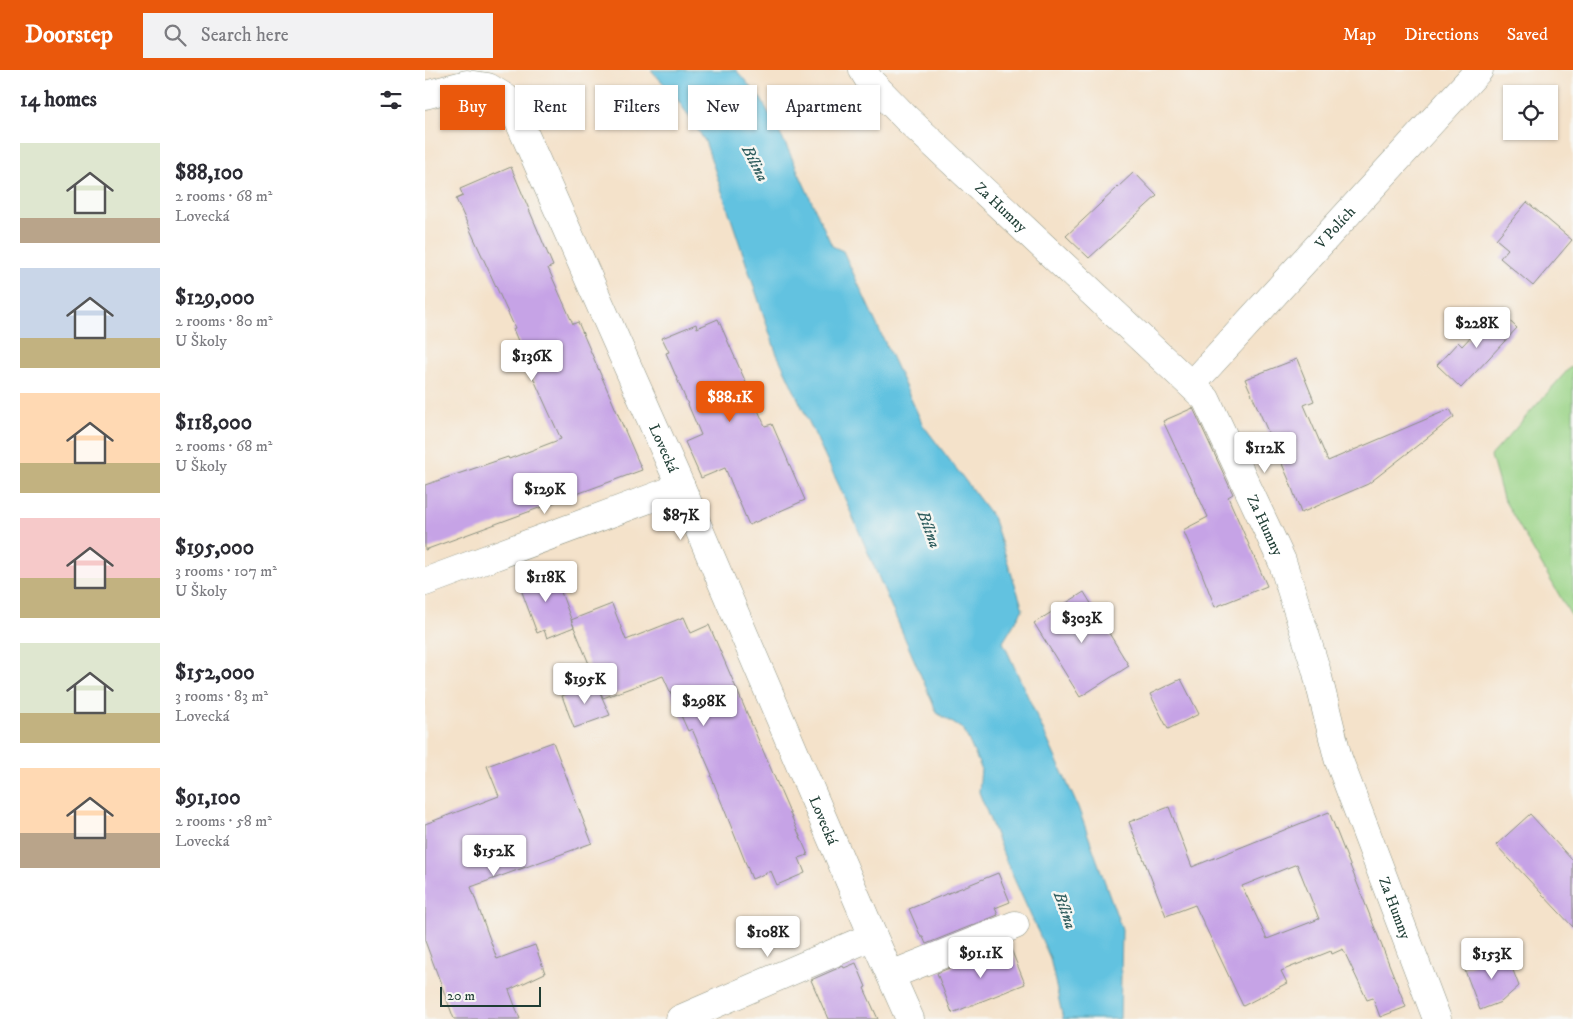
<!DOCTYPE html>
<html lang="en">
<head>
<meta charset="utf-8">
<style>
	:root { --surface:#fff; --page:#f2f2f3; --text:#2b2b33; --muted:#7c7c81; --accent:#ea580c }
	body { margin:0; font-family:"IM FELL DW Pica",serif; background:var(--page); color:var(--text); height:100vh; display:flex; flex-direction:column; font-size:19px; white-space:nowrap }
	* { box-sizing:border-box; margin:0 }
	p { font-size:16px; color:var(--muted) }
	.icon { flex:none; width:28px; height:28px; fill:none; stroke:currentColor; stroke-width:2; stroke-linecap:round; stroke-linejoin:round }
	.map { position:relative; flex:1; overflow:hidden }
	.sheet { display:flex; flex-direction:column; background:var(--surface); width:425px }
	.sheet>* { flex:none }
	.top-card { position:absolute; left:15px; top:15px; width:475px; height:45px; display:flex; gap:10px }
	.buttons { position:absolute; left:1078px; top:15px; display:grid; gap:10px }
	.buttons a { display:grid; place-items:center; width:55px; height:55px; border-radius:0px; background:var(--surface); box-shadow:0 1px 4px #0004; font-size:25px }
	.scale { position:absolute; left:15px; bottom:12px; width:101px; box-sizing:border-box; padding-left:5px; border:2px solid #1f3d34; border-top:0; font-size:14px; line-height:18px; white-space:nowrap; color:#1f3d34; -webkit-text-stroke:4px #f6f6f2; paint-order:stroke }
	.price { position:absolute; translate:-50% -42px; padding:0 11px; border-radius:5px; background:#fff; color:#222; font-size:16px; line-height:32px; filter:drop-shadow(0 1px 2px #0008) }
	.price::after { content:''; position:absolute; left:50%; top:30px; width:15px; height:11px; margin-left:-8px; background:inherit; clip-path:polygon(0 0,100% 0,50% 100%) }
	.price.on { background:var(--accent); color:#fff }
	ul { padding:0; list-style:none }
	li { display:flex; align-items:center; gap:15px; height:125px; padding:0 20px }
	li span { display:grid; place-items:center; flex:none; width:140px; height:100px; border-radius:0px; color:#555 }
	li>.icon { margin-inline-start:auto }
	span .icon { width:60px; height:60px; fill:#fffc; stroke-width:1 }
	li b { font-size:21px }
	h2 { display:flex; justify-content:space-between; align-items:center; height:60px; padding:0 20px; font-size:21px }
	.chip { padding:0 18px; border-radius:0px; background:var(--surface); box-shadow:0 1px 4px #0004; font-size:18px; line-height:45px }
	.chip.on { background:var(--accent); color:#fff }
	header { display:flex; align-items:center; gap:30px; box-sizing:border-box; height:70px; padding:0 25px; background:var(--accent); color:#fff }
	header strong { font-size:24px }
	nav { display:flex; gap:28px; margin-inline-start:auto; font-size:18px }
	.search { width:350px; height:45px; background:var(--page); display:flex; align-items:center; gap:12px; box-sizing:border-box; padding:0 18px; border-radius:0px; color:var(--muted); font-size:19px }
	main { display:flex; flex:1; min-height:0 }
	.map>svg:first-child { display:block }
	.grass { fill:#9bd488; stroke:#5d885e }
	.water { fill:#62c2e0; stroke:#40808a }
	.building { fill:#c6a3e6; fill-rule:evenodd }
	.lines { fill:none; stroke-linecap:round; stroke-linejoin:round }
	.minor-casing { stroke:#8a907f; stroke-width:29 }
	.minor { stroke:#fff; stroke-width:28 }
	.labels { text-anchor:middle; stroke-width:5; stroke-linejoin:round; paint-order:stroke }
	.street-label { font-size:15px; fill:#1f3d34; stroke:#f6f6f2 }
	.water-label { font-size:16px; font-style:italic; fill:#305e5f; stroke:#f6f6f2 }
</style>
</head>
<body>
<header>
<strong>Doorstep</strong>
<div class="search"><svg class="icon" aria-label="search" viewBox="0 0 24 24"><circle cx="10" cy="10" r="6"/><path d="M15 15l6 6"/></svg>Search here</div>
<nav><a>Map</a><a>Directions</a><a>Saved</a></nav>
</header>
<main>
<section class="sheet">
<h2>14 homes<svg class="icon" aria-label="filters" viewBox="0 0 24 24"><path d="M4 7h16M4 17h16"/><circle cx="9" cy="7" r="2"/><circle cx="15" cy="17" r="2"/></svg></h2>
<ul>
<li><span style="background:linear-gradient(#dfe7d0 75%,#b9a48a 0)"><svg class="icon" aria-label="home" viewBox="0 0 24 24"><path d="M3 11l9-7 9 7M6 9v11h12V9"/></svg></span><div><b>$88,100</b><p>2 rooms · 68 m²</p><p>Lovecká</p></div></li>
<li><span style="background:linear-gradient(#c9d6e8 70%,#c2b280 0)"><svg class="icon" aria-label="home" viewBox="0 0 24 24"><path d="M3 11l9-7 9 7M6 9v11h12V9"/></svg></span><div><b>$129,000</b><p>2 rooms · 80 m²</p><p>U Školy</p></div></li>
<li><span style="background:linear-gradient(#ffd9b3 70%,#c2b280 0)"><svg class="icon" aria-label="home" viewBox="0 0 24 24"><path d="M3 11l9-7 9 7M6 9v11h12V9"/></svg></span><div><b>$118,000</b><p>2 rooms · 68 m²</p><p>U Školy</p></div></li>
<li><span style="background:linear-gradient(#f6c9c9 60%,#c2b280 0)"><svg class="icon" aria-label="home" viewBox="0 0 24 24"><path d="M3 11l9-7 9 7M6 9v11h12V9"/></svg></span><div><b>$195,000</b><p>3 rooms · 107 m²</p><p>U Školy</p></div></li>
<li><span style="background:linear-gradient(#dfe7d0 70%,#c2b280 0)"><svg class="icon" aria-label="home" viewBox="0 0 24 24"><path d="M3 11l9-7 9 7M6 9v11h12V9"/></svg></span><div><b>$152,000</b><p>3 rooms · 83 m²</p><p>Lovecká</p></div></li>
<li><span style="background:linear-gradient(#ffd9b3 65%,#b9a48a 0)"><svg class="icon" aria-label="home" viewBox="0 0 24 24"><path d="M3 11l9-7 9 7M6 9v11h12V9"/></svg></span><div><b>$91,100</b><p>2 rooms · 58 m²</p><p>Lovecká</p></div></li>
</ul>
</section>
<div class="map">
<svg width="1148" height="949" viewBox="0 0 1148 949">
	<rect width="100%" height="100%" fill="#f6f6f2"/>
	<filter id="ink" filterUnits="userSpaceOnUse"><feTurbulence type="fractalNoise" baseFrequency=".02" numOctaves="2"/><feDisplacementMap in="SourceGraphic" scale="10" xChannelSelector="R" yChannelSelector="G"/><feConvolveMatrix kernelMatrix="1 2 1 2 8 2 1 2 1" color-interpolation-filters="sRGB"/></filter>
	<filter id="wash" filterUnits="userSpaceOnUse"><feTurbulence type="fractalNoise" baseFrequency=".0096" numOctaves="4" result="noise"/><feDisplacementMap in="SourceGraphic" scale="20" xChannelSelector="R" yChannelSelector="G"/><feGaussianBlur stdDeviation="1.12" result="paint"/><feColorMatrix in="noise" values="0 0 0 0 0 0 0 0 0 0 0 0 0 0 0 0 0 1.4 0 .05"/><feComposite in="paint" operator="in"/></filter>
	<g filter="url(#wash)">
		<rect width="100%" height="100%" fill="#f4e2ca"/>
		<polygon class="grass" points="1148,294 1148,549 1078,428 1066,386"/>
		<polygon class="water" points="226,0 311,0 336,29 362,77 407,176 418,181 498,355 568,447 598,539 578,572 653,737 697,860 695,949 638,949 625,888 581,791 554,722 556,698 539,660 512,643 417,422 351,282 280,71 251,27"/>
		<g id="blocks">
			<g class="building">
				<polygon points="86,97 128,196 123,198 148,254 153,252 217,400 0,480 0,415 83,387 84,389 136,369 111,314 88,259 90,258 31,129 38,126 35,119"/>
				<polygon points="709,102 732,126 664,188 641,166"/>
				<polygon points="1102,132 1147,170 1108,216 1075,188 1083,179 1071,169"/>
				<polygon points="1072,239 1092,258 1036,318 1012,295 1033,272 1037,276"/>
				<polygon points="293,249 340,356 347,354 380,430 324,455 300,398 276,408 260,372 276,365 241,283 244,282 237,268 271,254 272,258"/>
				<polygon points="872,289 889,331 879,335 903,391 1025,339 1029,347 943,414 876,443 864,410 820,309"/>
				<polygon points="768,338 808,424 803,427 842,516 790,537 774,496 758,460 783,447 738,351"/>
				<polygon points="127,498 149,557 122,568 119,560 112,563 93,511"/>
				<polygon points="659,522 704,596 655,627 609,553"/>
				<polygon points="187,534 201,570 259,547 266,563 284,555 383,785 374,788 380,803 352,815 346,801 327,809 286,706 287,705 267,659 263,661 238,606 178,628 146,550"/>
				<polygon points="756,609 774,644 743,659 725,624"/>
				<polygon points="170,612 185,645 149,658 137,626"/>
				<polygon points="128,672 167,773 46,817 72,889 110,875 120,903 84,920 95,949 29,949 0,871 0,754 74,726 62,696"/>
				<path d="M 744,737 L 767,797 L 904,742 L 981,937 L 955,947 L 948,928 L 942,930 L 918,879 L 907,884 L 906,881 L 856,901 L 862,913 L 818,936 L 770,835 L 741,846 L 704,752 ZM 872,794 L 894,849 L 842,869 L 817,816 Z"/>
				<polygon points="1105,744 1148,791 1148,857 1071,775"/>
				<polygon points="573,803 585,832 570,838 573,845 501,874 498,867 496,867 484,839"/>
				<polygon points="584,874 600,914 527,943 512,903"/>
				<polygon points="1081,882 1094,916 1076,932 1055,940 1039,898"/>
				<polygon points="431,893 441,917 439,918 453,949 403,949 386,910 418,896 419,898"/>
			</g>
		</g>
	</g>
	<g filter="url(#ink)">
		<use href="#blocks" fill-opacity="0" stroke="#8a907f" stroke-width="1"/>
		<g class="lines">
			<g class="minor-casing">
				<g id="minor">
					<path id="s1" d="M 438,0 L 444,10 L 481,48 L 781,329 L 857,491 L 891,599 L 913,688 L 1012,949"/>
					<path id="s2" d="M 0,25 L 42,14 L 63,17 L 81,28 L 92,47 L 256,417 L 448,866 L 485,949"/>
					<path id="s3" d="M 767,314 L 1054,0"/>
					<polyline points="0,512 256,417"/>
					<polyline points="466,905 590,855"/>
					<polyline points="255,949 448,866"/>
				</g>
			</g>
			<use href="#minor" class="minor"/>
		</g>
	</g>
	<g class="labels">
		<g class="street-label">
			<text dy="5" stroke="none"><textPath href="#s1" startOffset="195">Za Humny</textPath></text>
			<text dy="5" stroke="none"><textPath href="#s3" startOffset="212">V Polích</textPath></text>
			<text dy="5" stroke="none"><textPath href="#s2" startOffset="470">Lovecká</textPath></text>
			<text dy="5" stroke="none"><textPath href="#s1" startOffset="615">Za Humny</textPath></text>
			<text dy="5" stroke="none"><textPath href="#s2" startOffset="875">Lovecká</textPath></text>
			<text dy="5" stroke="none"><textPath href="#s1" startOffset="1020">Za Humny</textPath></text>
		</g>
		<g class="water-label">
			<text transform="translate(331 93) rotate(63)" y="6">Bílina</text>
			<text transform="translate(505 459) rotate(70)" y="6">Bílina</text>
			<text transform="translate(641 840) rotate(71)" y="6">Bílina</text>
		</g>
	</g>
</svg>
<div class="buttons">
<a><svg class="icon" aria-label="locate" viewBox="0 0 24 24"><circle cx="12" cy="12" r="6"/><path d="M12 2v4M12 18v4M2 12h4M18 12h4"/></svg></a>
</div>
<div class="scale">20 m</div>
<b class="price" style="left:1052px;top:279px">$228K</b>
<b class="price" style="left:107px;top:312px">$136K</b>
<b class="price on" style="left:305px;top:353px">$88.1K</b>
<b class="price" style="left:840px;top:404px">$112K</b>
<b class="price" style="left:120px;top:445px">$129K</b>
<b class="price" style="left:256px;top:471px">$87K</b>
<b class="price" style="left:121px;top:533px">$118K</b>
<b class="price" style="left:657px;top:574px">$303K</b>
<b class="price" style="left:160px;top:635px">$195K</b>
<b class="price" style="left:279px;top:657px">$298K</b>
<b class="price" style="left:69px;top:807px">$152K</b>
<b class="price" style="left:343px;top:888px">$108K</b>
<b class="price" style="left:556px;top:909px">$91.1K</b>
<b class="price" style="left:1067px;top:910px">$153K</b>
<div class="top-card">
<a class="chip on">Buy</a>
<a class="chip">Rent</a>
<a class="chip">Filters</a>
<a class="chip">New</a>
<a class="chip">Apartment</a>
</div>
</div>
</main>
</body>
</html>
